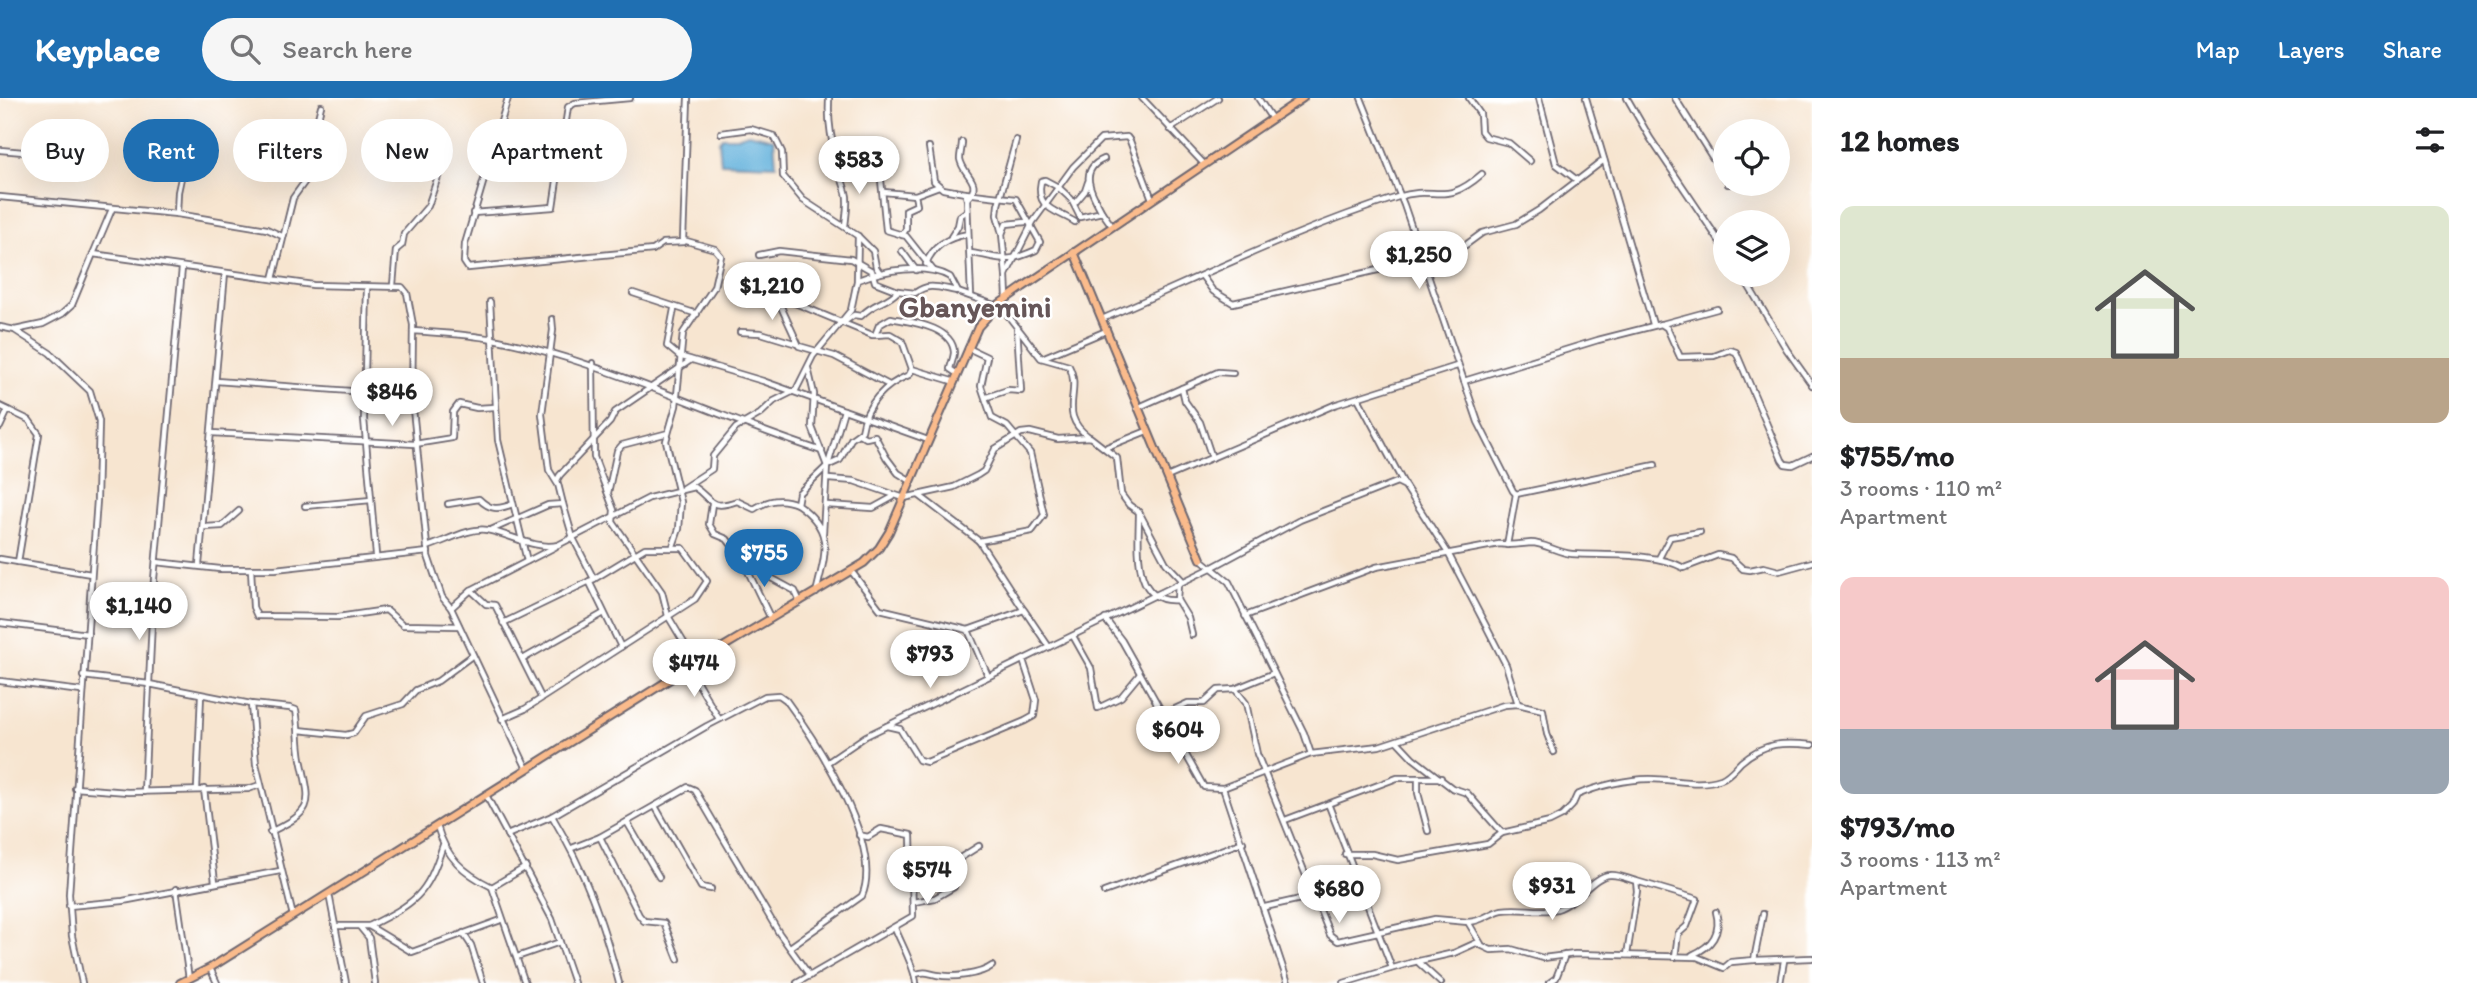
<!DOCTYPE html>
<html lang="en">
<head>
<meta charset="utf-8">
<style>
	:root { --surface:#fff; --page:#f6f6f6; --text:#202124; --muted:#757577; --accent:#1f6fb2 }
	body { margin:0; font-family:Itim,sans-serif; background:var(--page); color:var(--text); height:100vh; display:flex; flex-direction:column; font-size:26px; white-space:nowrap }
	* { box-sizing:border-box; margin:0 }
	p { font-size:23px; color:var(--muted) }
	.icon { flex:none; width:38px; height:38px; fill:none; stroke:currentColor; stroke-width:2; stroke-linecap:round; stroke-linejoin:round }
	.map { position:relative; flex:1; overflow:hidden }
	.sheet { display:flex; flex-direction:column; background:var(--surface); width:665px }
	.sheet>* { flex:none }
	.guide { position:absolute; left:21px; top:21px; width:665px; height:63px; display:flex; gap:14px }
	.tools { position:absolute; left:1713px; top:21px; display:grid; gap:14px }
	.tools a { display:grid; place-items:center; width:77px; height:77px; border-radius:50%; background:var(--surface); box-shadow:0 7px 28px #0002; font-size:35px }
	.price { position:absolute; translate:-50% -60px; padding:0 16px; border-radius:24px; background:#fff; color:#222; font-size:23px; line-height:46px; filter:drop-shadow(0 2px 4px #0008) }
	.price::after { content:''; position:absolute; left:50%; top:42px; width:21px; height:16px; margin-left:-10px; background:inherit; clip-path:polygon(0 0,100% 0,50% 100%) }
	.price.on { background:var(--accent); color:#fff }
	ul { padding:0; list-style:none }
	li { display:grid; align-content:center; gap:14px; height:371px; padding:0 28px }
	li span { display:grid; place-items:center; height:217px; border-radius:14px; color:#555 }
	li>.icon { margin-inline-start:auto }
	span .icon { width:126px; height:126px; fill:#fffc; stroke-width:1 }
	li b { font-size:30px }
	h2 { display:flex; justify-content:space-between; align-items:center; height:84px; padding:0 28px; font-size:30px }
	.chip { padding:0 24px; border-radius:32px; background:var(--surface); box-shadow:0 7px 28px #0002; font-size:24px; line-height:63px }
	.chip.on { background:var(--accent); color:#fff }
	header { display:flex; align-items:center; gap:42px; box-sizing:border-box; height:98px; padding:0 35px; background:var(--accent); color:#fff }
	header strong { font-size:33px }
	nav { display:flex; gap:38px; margin-inline-start:auto; font-size:24px }
	.search { width:490px; height:63px; background:var(--page); display:flex; align-items:center; gap:18px; box-sizing:border-box; padding:0 24px; border-radius:38px; color:var(--muted); font-size:26px }
	main { display:flex; flex:1; min-height:0 }
	.map>svg:first-child { display:block }
	.water { fill:#61b0db; stroke:#42698b; stroke-width:2 }
	.lines { fill:none; stroke-linecap:round; stroke-linejoin:round }
	.minor-casing { stroke:#6d666f; stroke-width:8 }
	.major-casing { stroke:#6d666f; stroke-width:10 }
	.minor { stroke:#fff; stroke-width:4.5 }
	.major { stroke:#fabb8c; stroke-width:6 }
	.labels { text-anchor:middle; stroke-width:5; stroke-linejoin:round; paint-order:stroke }
	.quarter-label { font-size:30px; font-weight:bold; fill:#665658; stroke:#fff }
</style>
</head>
<body>
<header>
<strong>Keyplace</strong>
<div class="search"><svg class="icon" aria-label="search" viewBox="0 0 24 24"><circle cx="10" cy="10" r="6"/><path d="M15 15l6 6"/></svg>Search here</div>
<nav><a>Map</a><a>Layers</a><a>Share</a></nav>
</header>
<main>
<div class="map">
<svg width="1812" height="885" viewBox="0 0 1812 885">
	<rect width="100%" height="100%" fill="#fff"/>
	<filter id="ink" filterUnits="userSpaceOnUse"><feTurbulence type="fractalNoise" baseFrequency=".0143" numOctaves="2"/><feDisplacementMap in="SourceGraphic" scale="14" xChannelSelector="R" yChannelSelector="G"/><feConvolveMatrix kernelMatrix="1 2 1 2 8 2 1 2 1" color-interpolation-filters="sRGB"/></filter>
	<filter id="wash" filterUnits="userSpaceOnUse"><feTurbulence type="fractalNoise" baseFrequency=".00686" numOctaves="4" result="noise"/><feDisplacementMap in="SourceGraphic" scale="28" xChannelSelector="R" yChannelSelector="G"/><feGaussianBlur stdDeviation="1.57" result="paint"/><feColorMatrix in="noise" values="0 0 0 0 0 0 0 0 0 0 0 0 0 0 0 0 0 1.4 0 .05"/><feComposite in="paint" operator="in"/></filter>
	<g filter="url(#wash)">
		<rect width="100%" height="100%" fill="#f7e5d0"/>
		<polygon class="water" points="748,35 774,41 776,67 721,65 719,43 722,39 737,39"/>
	</g>
	<g filter="url(#ink)">
		<g class="lines">
			<g class="minor-casing">
				<g id="minor">
					<polyline points="508,0 465,146 464,164 468,170 653,152 663,145 684,144"/>
					<path d="M 829,0 C 827,32 836,64 846,94 C 849,103 846,118 845,128"/>
					<polyline points="1142,0 1204,66"/>
					<polyline points="1258,0 1272,21"/>
					<polyline points="1361,0 1404,107 1478,324 1513,393 1516,396 1655,367"/>
					<polyline points="1469,0 1480,16 1481,33 1486,39 1509,45 1530,63"/>
					<polyline points="1539,0 1556,66 1577,82"/>
					<polyline points="1586,0 1653,226"/>
					<polyline points="1627,0 1650,40 1726,153"/>
					<polyline points="1675,0 1726,81"/>
					<polyline points="1170,31 1218,0"/>
					<polyline points="721,35 751,31 774,38 782,54 783,78 803,102 858,138 873,153 876,169 880,175"/>
					<path d="M 962,44 C 962,49 960,56 960,61 C 963,78 984,84 967,101"/>
					<polyline points="929,49 934,83 943,91 965,95 967,101 971,198"/>
					<polyline points="0,52 47,56"/>
					<polyline points="864,57 881,82 886,132 906,138 933,172"/>
					<polyline points="1728,86 1729,86"/>
					<polyline points="884,94 915,97"/>
					<path d="M 965,95 L 1016,101 L 1040,144 L 1036,152 C 1003,167 1002,159 970,155"/>
					<polyline points="0,99 177,116 267,131 282,138"/>
					<polyline points="1074,106 1085,93 1088,84"/>
					<path d="M 1102,114 C 1092,96 1077,72 1104,61"/>
					<polyline points="473,115 553,109 568,9 575,5 630,0"/>
					<polyline points="177,116 178,94 187,52"/>
					<path d="M 1075,124 C 1056,112 1035,111 1041,83 L 1045,82 L 1058,89 L 1071,101 L 1080,119 L 1102,114 L 1112,128"/>
					<polyline points="1002,136 997,117 998,107 1016,42"/>
					<polyline points="902,137 906,131 906,112 917,107 915,97 939,88"/>
					<polyline points="951,139 958,128 960,118 967,113"/>
					<polyline points="902,153 916,172"/>
					<polyline points="93,156 112,111"/>
					<polyline points="759,157 779,153 851,161 872,173 875,184 898,193"/>
					<polyline points="1423,165 1452,157 1482,135 1516,126 1539,112 1604,62"/>
					<path d="M 926,166 C 933,147 949,139 968,136"/>
					<polyline points="1006,177 1002,136 1006,126 1026,124"/>
					<polyline points="1742,177 1787,252 1812,287"/>
					<polyline points="1202,178 1213,193 1233,205 1422,162"/>
					<polyline points="273,181 293,100 311,75 320,50 317,24 321,8"/>
					<path d="M 858,182 C 883,172 925,165 950,179 L 958,194 L 997,208"/>
					<polyline points="393,187 396,152 402,147 404,136 428,108 444,61"/>
					<path d="M 754,188 L 872,237 L 875,237 L 879,227 L 891,220 C 910,224 952,228 954,254 C 954,259 951,266 950,271 L 956,275"/>
					<polyline points="367,189 364,321 376,457"/>
					<polyline points="633,195 697,216"/>
					<polyline points="777,200 799,248 834,258 889,287"/>
					<polyline points="1007,200 1006,177 1033,124 1073,69 1101,41 1127,39 1130,43 1152,101"/>
					<polyline points="490,204 498,342 527,463"/>
					<path d="M 999,206 L 1041,260 L 1069,268 C 1083,295 1056,315 1089,339"/>
					<polyline points="674,211 667,248 679,258 763,283 928,342"/>
					<polyline points="552,221 553,232 542,316 549,372 557,385"/>
					<path d="M 1102,221 C 1200,179 1297,131 1398,99 C 1437,86 1443,110 1482,76"/>
					<path d="M 843,225 L 854,217 L 861,218 C 874,204 887,205 898,193 L 915,195 C 929,184 940,190 957,193"/>
					<polyline points="1662,226 1717,211"/>
					<polyline points="0,229 15,232 43,226 62,216 72,207 93,156 313,187 402,189 407,195 413,227 412,301 428,458 442,499 451,510 527,671"/>
					<polyline points="16,233 50,255 90,293 99,323 97,402 69,796 72,838 82,885"/>
					<path d="M 413,233 C 439,235 467,236 493,241 C 605,263 714,319 822,353"/>
					<polyline points="740,234 761,235 797,246"/>
					<polyline points="968,250 987,259 981,288 992,320 1007,328 1030,355 1044,417 1032,433 979,443"/>
					<polyline points="1042,260 1106,233"/>
					<polyline points="593,265 594,359 614,412 613,424 662,494 668,518 696,565"/>
					<polyline points="808,270 814,296 812,329 827,368 823,435"/>
					<polyline points="912,271 952,283"/>
					<polyline points="216,283 364,294"/>
					<polyline points="1464,283 1598,242 1661,226 1667,230 1680,259 1714,258 1730,252 1736,254 1782,362 1785,366 1793,367 1812,358"/>
					<polyline points="1182,290 1185,303 1200,324 1212,360"/>
					<polyline points="987,299 1008,292 1021,293 1017,229"/>
					<polyline points="1358,300 1404,386"/>
					<polyline points="0,308 29,322 39,336 18,464"/>
					<polyline points="1137,310 1218,274 1233,275"/>
					<polyline points="0,329 8,312"/>
					<polyline points="211,335 415,346 452,340 453,314 459,306 477,310 495,309"/>
					<polyline points="859,336 866,340 875,338 886,359 898,375 911,383"/>
					<polyline points="1107,349 1147,333"/>
					<polyline points="828,367 844,312"/>
					<polyline points="1167,379 1334,307 1457,268"/>
					<polyline points="828,381 854,383 904,400 954,389 978,377 984,373 995,351 1021,335 1030,334 1058,341 1090,339 1117,360 1121,396 1129,407 1139,414 1166,465 1183,483"/>
					<polyline points="683,390 712,371 713,358 736,330 760,316 774,303 796,292 813,258 851,212 857,183 858,138"/>
					<polyline points="608,395 617,353 622,347 668,335"/>
					<polyline points="920,398 979,443 1023,511"/>
					<path d="M 448,406 L 479,401 C 490,412 498,412 513,406"/>
					<polyline points="563,406 573,440 594,481"/>
					<polyline points="712,406 709,426 715,436 727,441 742,461 771,521"/>
					<polyline points="827,407 873,410 893,399"/>
					<polyline points="305,408 371,402"/>
					<path d="M 1139,415 C 1139,446 1131,506 1177,502 L 1188,520 L 1192,537"/>
					<polyline points="205,429 222,428 239,413"/>
					<polyline points="491,432 548,407 563,406 557,382 560,377 610,324 615,314 691,262"/>
					<polyline points="1507,447 1516,396"/>
					<polyline points="673,448 679,431 681,404 666,343 676,308 683,235 714,189 721,158 715,151 683,142 688,0"/>
					<path d="M 427,449 C 444,444 470,429 487,432 C 510,436 535,452 558,447 L 649,400 L 694,389 C 712,401 709,413 737,403 L 754,411 C 768,402 781,399 797,406"/>
					<polyline points="1659,460 1670,439 1700,434"/>
					<polyline points="0,461 91,476"/>
					<polyline points="743,461 754,465 762,475 795,493 800,504"/>
					<polyline points="1201,461 1229,484 1304,635 1311,656"/>
					<polyline points="156,464 220,471 275,471 428,454"/>
					<polyline points="199,467 225,175"/>
					<polyline points="251,471 253,509 257,518 338,519 386,512 403,527 459,528"/>
					<polyline points="852,474 880,511 968,532 1024,512 1049,549 1211,470 1300,422 1397,384 1405,388 1448,455 1486,528 1506,567 1518,606"/>
					<polyline points="589,483 621,549"/>
					<polyline points="471,492 486,506 495,507 541,599"/>
					<path d="M 816,495 C 825,456 836,433 797,406 L 799,395 L 827,368 L 840,362 L 851,341 L 862,333 C 866,306 884,287 909,277 L 912,271 L 902,243 L 890,236 L 875,237"/>
					<polyline points="1177,502 1178,486"/>
					<polyline points="451,510 471,492 555,449"/>
					<path d="M 1245,518 L 1376,469 L 1499,446 C 1513,448 1517,446 1531,445 C 1544,445 1558,455 1572,456 C 1606,458 1655,454 1684,470 L 1718,457 L 1731,460 L 1743,471 L 1750,472 L 1764,469 L 1779,473 L 1812,464"/>
					<polyline points="1105,521 1122,543 1204,689 1223,690 1311,656 1379,648 1504,607 1518,606 1543,612 1547,636 1554,654"/>
					<polyline points="0,525 88,536"/>
					<polyline points="968,532 988,578"/>
					<polyline points="1073,538 1091,570 1098,610 1121,599 1140,576"/>
					<polyline points="523,561 604,515"/>
					<polyline points="689,570 719,621"/>
					<polyline points="1274,575 1235,591 1246,605 1257,656 1330,837 1338,843 1435,821 1468,824 1481,846"/>
					<polyline points="83,578 149,586 154,481 182,170"/>
					<polyline points="0,583 81,593"/>
					<polyline points="251,606 256,666 293,818"/>
					<polyline points="1164,616 1188,605 1204,605 1218,592 1235,591"/>
					<polyline points="502,621 525,611 695,501 707,483 683,450 645,450 594,481 503,525"/>
					<polyline points="887,628 900,631 919,662 927,664 1025,623 1034,618 1036,602 1023,562"/>
					<polyline points="299,632 346,637 354,635 366,618 403,606 416,592 438,583 473,557"/>
					<polyline points="1397,643 1413,660 1452,690 1467,695 1502,735"/>
					<polyline points="828,664 866,638 1049,549"/>
					<polyline points="1418,683 1418,695 1428,733"/>
					<polyline points="75,690 128,694 248,691 260,687"/>
					<polyline points="1223,690 1288,885"/>
					<polyline points="197,691 201,597"/>
					<polyline points="204,691 215,784"/>
					<path d="M 144,694 L 149,586 L 251,606 L 290,610 L 296,612 C 299,628 298,645 301,661 C 310,705 317,712 270,734"/>
					<polyline points="486,697 552,821 574,885"/>
					<polyline points="655,708 701,789 711,791"/>
					<polyline points="1329,708 1392,870"/>
					<path d="M 552,718 C 586,775 602,821 619,885"/>
					<polyline points="1285,722 1397,680 1441,680"/>
					<polyline points="627,724 659,779"/>
					<path d="M 437,728 C 446,759 463,775 492,789"/>
					<path d="M 507,737 L 552,718 L 707,628 L 765,598 L 779,597 L 786,602 C 816,643 884,746 862,798 L 790,849"/>
					<polyline points="600,739 639,817 644,823 664,825 678,861"/>
					<polyline points="572,750 600,739 688,689 695,692 779,835 810,878"/>
					<path d="M 1345,756 L 1372,756 L 1398,762 L 1488,746 L 1502,735 L 1550,724 L 1562,718 L 1572,708 L 1577,697 C 1598,688 1627,681 1650,681 C 1674,681 1698,689 1721,681 C 1729,678 1735,670 1741,664 C 1764,644 1784,644 1812,647"/>
					<polyline points="1636,783 1697,801 1687,828 1678,836 1675,859"/>
					<polyline points="176,791 189,881"/>
					<polyline points="1104,794 1243,744"/>
					<polyline points="329,796 346,885"/>
					<polyline points="914,804 935,800 954,789 960,760 979,748"/>
					<polyline points="69,808 123,803 280,773"/>
					<polyline points="1265,809 1314,798"/>
					<path d="M 1468,824 C 1482,824 1489,815 1502,812 C 1520,809 1540,815 1557,811 C 1576,806 1594,777 1610,777 C 1618,776 1628,781 1636,783 L 1637,793 L 1627,857"/>
					<polyline points="335,828 369,828 412,854 501,822"/>
					<path d="M 369,828 C 415,805 427,798 443,747"/>
					<polyline points="360,829 369,840 375,885"/>
					<path d="M 895,830 C 901,845 915,870 916,885"/>
					<polyline points="463,835 471,847 483,885"/>
					<path d="M 1692,857 C 1711,849 1722,835 1716,814"/>
					<polyline points="517,859 560,844"/>
					<polyline points="1754,862 1812,860"/>
					<polyline points="1419,865 1441,885"/>
					<polyline points="210,870 217,885"/>
					<path d="M 916,876 C 926,873 927,875 937,877 C 952,880 980,877 992,868"/>
					<polyline points="525,885 492,789 526,769"/>
					<polyline points="797,885 913,818 911,737 881,731 868,739 859,737"/>
					<polyline points="1344,885 1410,865 1454,855 1476,845 1491,852 1511,851 1543,860 1575,856 1697,859 1724,870 1731,864 1754,862 1763,816"/>
					<polyline points="1549,885 1556,880 1565,857"/>
					<polyline points="1780,885 1784,863"/>
				</g>
			</g>
			<g class="major-casing">
				<g id="major">
					<polyline points="1074,154 1201,461"/>
					<polyline points="180,885 210,870 696,565 864,465 879,450 889,434 978,229 999,206 1023,189 1303,0"/>
				</g>
			</g>
			<use href="#minor" class="minor"/>
			<use href="#major" class="major"/>
		</g>
	</g>
	<g class="labels">
		<g class="quarter-label">
			<text x="975" y="219">Gbanyemini</text>
		</g>
	</g>
</svg>
<div class="tools">
<a><svg class="icon" aria-label="locate" viewBox="0 0 24 24"><circle cx="12" cy="12" r="6"/><path d="M12 2v4M12 18v4M2 12h4M18 12h4"/></svg></a>
<a><svg class="icon" aria-label="layers" viewBox="0 0 24 24"><path d="M12 4l9 5-9 5-9-5zM3 14l9 5 9-5"/></svg></a>
</div>
<b class="price" style="left:859px;top:98px">$583</b>
<b class="price" style="left:1419px;top:193px">$1,250</b>
<b class="price" style="left:772px;top:224px">$1,210</b>
<b class="price" style="left:392px;top:330px">$846</b>
<b class="price on" style="left:764px;top:491px">$755</b>
<b class="price" style="left:139px;top:544px">$1,140</b>
<b class="price" style="left:930px;top:592px">$793</b>
<b class="price" style="left:694px;top:601px">$474</b>
<b class="price" style="left:1178px;top:668px">$604</b>
<b class="price" style="left:927px;top:808px">$574</b>
<b class="price" style="left:1552px;top:824px">$931</b>
<b class="price" style="left:1339px;top:827px">$680</b>
<div class="guide">
<a class="chip">Buy</a>
<a class="chip on">Rent</a>
<a class="chip">Filters</a>
<a class="chip">New</a>
<a class="chip">Apartment</a>
</div>
</div>
<section class="sheet">
<h2>12 homes<svg class="icon" aria-label="filters" viewBox="0 0 24 24"><path d="M4 7h16M4 17h16"/><circle cx="9" cy="7" r="2"/><circle cx="15" cy="17" r="2"/></svg></h2>
<ul>
<li><span style="background:linear-gradient(#dfe7d0 70%,#b9a48a 0)"><svg class="icon" aria-label="home" viewBox="0 0 24 24"><path d="M3 11l9-7 9 7M6 9v11h12V9"/></svg></span><div><b>$755/mo</b><p>3 rooms · 110 m²</p><p>Apartment</p></div></li>
<li><span style="background:linear-gradient(#f6c9c9 70%,#9aa5b1 0)"><svg class="icon" aria-label="home" viewBox="0 0 24 24"><path d="M3 11l9-7 9 7M6 9v11h12V9"/></svg></span><div><b>$793/mo</b><p>3 rooms · 113 m²</p><p>Apartment</p></div></li>
</ul>
</section>
</main>
</body>
</html>
